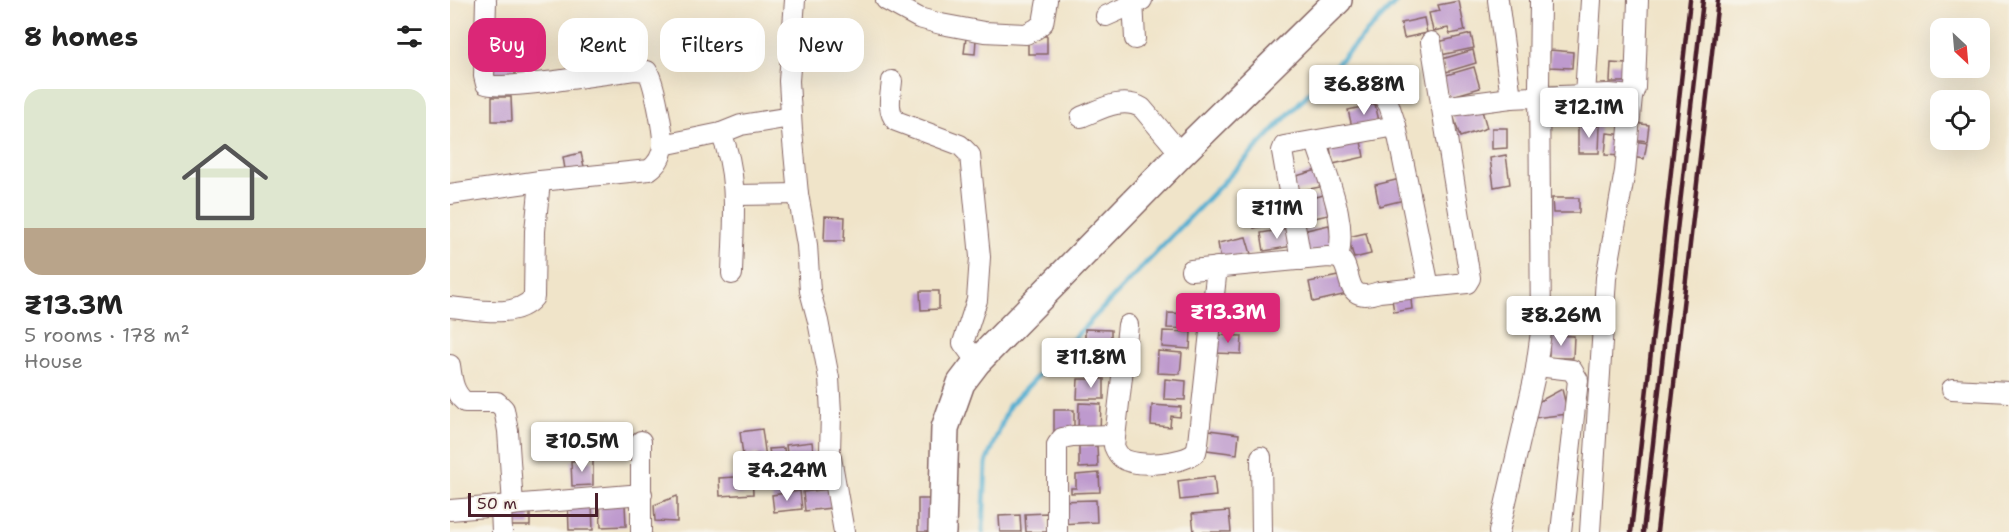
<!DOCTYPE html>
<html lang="en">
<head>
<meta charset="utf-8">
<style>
	:root { --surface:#fff; --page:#f6f6f6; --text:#222; --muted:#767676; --line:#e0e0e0; --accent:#db2777 }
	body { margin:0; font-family:"Shantell Sans",sans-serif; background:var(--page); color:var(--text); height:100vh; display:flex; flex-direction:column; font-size:22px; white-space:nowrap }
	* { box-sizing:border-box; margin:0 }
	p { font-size:20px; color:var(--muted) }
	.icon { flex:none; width:33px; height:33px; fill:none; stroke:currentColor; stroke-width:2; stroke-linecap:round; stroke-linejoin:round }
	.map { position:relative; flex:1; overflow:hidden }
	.details { display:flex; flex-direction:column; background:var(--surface); width:450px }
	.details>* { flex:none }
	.hud { position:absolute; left:18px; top:18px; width:570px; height:54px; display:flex; gap:12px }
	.needle { width:39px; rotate:154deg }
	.tools { position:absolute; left:1480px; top:18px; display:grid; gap:12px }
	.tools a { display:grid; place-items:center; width:60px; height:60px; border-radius:12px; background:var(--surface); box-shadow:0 6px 24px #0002; font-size:30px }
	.scale { position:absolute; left:18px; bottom:15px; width:130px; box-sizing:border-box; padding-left:6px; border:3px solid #4a1f2b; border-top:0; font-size:16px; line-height:21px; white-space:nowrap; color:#4a1f2b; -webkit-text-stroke:4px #f7f3e8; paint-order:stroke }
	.price { position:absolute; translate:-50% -51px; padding:0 14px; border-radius:6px; background:#fff; color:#222; font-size:20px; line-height:39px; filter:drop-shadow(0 2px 3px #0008) }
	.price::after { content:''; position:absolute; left:50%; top:36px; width:18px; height:14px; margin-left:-9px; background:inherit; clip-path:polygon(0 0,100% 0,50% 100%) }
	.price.active { background:var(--accent); color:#fff }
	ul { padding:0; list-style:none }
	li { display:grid; align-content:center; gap:12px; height:318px; padding:0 24px }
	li+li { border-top:2px solid var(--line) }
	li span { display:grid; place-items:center; height:186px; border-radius:18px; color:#555 }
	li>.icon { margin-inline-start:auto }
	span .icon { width:108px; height:108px; fill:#fffc; stroke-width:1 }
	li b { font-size:26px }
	h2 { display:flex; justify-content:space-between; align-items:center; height:72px; padding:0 24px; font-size:26px }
	.chip { padding:0 21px; border-radius:18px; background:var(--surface); box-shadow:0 6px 24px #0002; font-size:21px; line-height:54px }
	.chip.active { background:var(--accent); color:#fff }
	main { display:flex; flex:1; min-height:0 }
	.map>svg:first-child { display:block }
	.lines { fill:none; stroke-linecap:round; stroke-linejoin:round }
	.stream { stroke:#53afd1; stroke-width:5 }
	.building { fill:#be9ace }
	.street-casing { stroke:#846462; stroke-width:22 }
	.secondary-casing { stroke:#846462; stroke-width:30 }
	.street { stroke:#fff; stroke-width:20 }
	.secondary { stroke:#fff; stroke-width:27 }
	.rail { stroke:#4a1f2b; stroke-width:4.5 }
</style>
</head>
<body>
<main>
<section class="details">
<h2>8 homes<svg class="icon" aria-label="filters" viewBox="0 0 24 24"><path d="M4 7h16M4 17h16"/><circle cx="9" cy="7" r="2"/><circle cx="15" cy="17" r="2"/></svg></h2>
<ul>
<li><span style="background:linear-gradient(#dfe7d0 75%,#b9a48a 0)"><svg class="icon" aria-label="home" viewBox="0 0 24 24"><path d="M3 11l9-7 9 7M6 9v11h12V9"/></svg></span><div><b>₹13.3M</b><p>5 rooms · 178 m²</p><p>House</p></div></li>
</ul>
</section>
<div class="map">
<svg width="1559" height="532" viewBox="0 0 1559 532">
	<rect width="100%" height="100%" fill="#f7f3e8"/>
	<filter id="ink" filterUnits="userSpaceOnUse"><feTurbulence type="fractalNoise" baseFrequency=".0167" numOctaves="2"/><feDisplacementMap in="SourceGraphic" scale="12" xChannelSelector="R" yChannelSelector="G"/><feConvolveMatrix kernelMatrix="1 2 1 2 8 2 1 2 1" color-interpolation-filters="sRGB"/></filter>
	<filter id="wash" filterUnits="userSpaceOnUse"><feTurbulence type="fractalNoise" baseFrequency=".008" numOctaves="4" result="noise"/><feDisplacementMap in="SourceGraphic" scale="24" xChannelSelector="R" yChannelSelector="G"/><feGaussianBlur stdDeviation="1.35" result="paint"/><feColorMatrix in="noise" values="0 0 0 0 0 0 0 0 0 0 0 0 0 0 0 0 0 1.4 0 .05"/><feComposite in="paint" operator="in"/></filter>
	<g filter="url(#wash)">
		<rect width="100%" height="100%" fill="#f0e4c9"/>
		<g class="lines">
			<polyline class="stream" points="533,532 536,463 559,406 948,0"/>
		</g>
		<g id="blocks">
			<g class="building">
				<polygon points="1009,1 1015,31 1000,34 998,28 983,31 979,13 990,11 988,5"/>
				<polygon points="974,18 977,33 954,38 951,23"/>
				<polygon points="1021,34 1024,48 991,55 988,42"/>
				<rect x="578" y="36" width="19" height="18"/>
				<polygon points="516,38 526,39 525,54 514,53"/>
				<polygon points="1023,50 1026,63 996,72 992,59"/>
				<polygon points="1100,50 1123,52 1122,68 1099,67"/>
				<polygon points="43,61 65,61 65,80 43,81"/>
				<polygon points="1161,63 1176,64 1176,82 1160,82"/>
				<polygon points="1024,67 1030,88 999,97 993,76"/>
				<polygon points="42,97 61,97 62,121 42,121"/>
				<polygon points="925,104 929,121 902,127 898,110"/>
				<polygon points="1031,107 1037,128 1010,137 1003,115"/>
				<rect x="1127" y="108" width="22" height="15"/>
				<polygon points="1184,123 1199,125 1197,141 1182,139"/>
				<polygon points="1128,126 1150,126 1149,153 1128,153"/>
				<polygon points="1042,128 1057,128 1057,148 1042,149"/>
				<polygon points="1157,133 1175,135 1173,156 1155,155"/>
				<polygon points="910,136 914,157 883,164 879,142"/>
				<polygon points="1183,141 1197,143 1194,159 1181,157"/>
				<polygon points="131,153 135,171 116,175 113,157"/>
				<polygon points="1056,155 1060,184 1044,187 1040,158"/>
				<polygon points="867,170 870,187 845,192 843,177"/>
				<polygon points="950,179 954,200 929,206 925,185"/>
				<polygon points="874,195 878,215 851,221 847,201"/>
				<polygon points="1102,198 1129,198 1129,213 1103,213"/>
				<polygon points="832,207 835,221 804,228 801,214"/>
				<polygon points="375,216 395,217 394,241 374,241"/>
				<polygon points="879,225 884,247 857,253 852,231"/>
				<polygon points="840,228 843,246 814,251 811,233"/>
				<polygon points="916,233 921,254 904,258 898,237"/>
				<polygon points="796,237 801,254 771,261 768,243"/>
				<polygon points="893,275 897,294 863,302 859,282"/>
				<polygon points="960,290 962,309 944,312 941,293"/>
				<polygon points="470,291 489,291 489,309 471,310"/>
				<polygon points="779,304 790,304 790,307 796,308 794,329 765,327 767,306 779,307"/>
				<polygon points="718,313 744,314 743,329 717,328"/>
				<polygon points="635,329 661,330 661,354 635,354"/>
				<polygon points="713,331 741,332 740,349 712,347"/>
				<polygon points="766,335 792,336 791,354 765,353"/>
				<polygon points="1099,335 1124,336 1123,358 1099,358"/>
				<polygon points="708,351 732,353 730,374 707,373"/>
				<polygon points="633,357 659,358 659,376 632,375"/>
				<polygon points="628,379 654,379 654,399 627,399"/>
				<polygon points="715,379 736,381 735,400 714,399"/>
				<polygon points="1112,389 1118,414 1084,418 1088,402"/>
				<polygon points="629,403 651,404 650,432 628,431"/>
				<polygon points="702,405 731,407 730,417 721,416 720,427 701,425"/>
				<rect x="604" y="410" width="20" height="22"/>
				<polygon points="312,429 316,458 309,459 308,454 293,456 290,432"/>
				<polygon points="759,430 789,434 787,454 757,450"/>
				<polygon points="362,442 364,459 338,462 336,445"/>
				<polygon points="629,446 647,446 648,467 629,468"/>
				<polygon points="334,448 336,465 322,466 319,449"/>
				<polygon points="143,460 143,485 122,486 121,461"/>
				<polygon points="376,466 378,484 352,487 350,469"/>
				<polygon points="344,468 345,485 322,487 321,470"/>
				<polygon points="649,473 650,492 621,493 621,488 626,488 626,475"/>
				<polygon points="302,476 303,494 270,496 269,478"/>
				<polygon points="764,476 766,496 730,500 728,481"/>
				<polygon points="380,489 381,508 355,511 353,492"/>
				<polygon points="350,491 352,509 324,512 322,495"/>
				<polygon points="227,496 227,522 205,521 204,505"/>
				<polygon points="468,499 479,499 480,532 468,532"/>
				<polygon points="646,500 647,522 610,524 609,501"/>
				<polygon points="142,502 143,530 119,530 118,503"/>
				<polygon points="175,504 176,526 151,527 150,505"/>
				<polygon points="80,508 80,526 58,526 55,513"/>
				<polygon points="779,511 781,532 744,532 742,514"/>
				<polygon points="597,513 598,532 576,532 575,514"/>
				<polygon points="570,515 571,532 550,532 549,516"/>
			</g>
		</g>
	</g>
	<g filter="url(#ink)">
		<use href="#blocks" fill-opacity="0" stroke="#846462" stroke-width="1.5"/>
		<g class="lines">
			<g class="street-casing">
				<g id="street">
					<polyline points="345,0 339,81 342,131 348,194 357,245 360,291 368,321 379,378 381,413 380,452 394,532"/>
					<polyline points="436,0 469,18 491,24 534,32 576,34 586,29 593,23 597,0"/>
					<polyline points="683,0 685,39"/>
					<polyline points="1048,0 1061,98"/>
					<polyline points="656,16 692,0"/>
					<polyline points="920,76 939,105 946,126 979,287"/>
					<path d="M 442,81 C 441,94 436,110 446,121 L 510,145 L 520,155 L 530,257 L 527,300 L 513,343 L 527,362"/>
					<polyline points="1135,95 1141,0"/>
					<polyline points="992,107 1061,98 1159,94 1182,96"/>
					<path d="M 631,117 C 651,109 673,96 692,108 L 731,154"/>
					<path d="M 271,133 C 290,178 283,226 282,274"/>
					<path d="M 866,142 C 877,178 898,220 888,258"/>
					<polyline points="213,145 271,133 291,125 341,117"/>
					<path d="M 0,194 L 90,181 L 199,170 C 208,164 212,156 213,146 C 214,134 204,80 197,71 L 185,70 C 162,73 50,91 36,84 L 34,76 L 36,0"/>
					<polyline points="285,195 348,194"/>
					<polyline points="851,260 832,151 834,146 946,126"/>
					<path d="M 741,270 L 878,257 C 882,258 885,257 888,258 C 905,266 890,306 929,292 L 1017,283 L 1020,278 L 981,42"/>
					<path d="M 0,307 C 25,309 66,320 84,297 L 85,231 L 90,181"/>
					<path d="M 678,325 L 664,446 C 666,451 668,455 672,458 C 686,468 734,464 746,452 L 748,443 L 767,267"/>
					<path d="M 0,365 C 2,380 3,392 15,402 L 47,402 L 54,409 L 58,431 L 63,505"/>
					<polyline points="1087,366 1122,370 1128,380 1111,532"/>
					<polyline points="1502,389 1559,392"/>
					<polyline points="811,457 812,532"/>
					<polyline points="51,507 52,532"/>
					<polyline points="0,510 192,494"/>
					<polyline points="191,532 191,441"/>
					<polyline points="607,532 607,445 612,438 623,436 665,435"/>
					<polyline points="1049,532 1085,375 1091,332 1089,86 1090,0"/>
					<polyline points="1140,532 1156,278 1175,171 1182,96 1185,88 1188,0"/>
				</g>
			</g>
			<g class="secondary-casing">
				<polyline id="secondary" points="492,532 495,428 511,383 527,362 731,154 888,0"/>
			</g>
			<use href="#street" class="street"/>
			<use href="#secondary" class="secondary"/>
			<g class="rail">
				<polyline points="1181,532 1240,0"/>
				<polyline points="1193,532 1253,0"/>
				<polyline points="1207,532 1268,0"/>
			</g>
		</g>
	</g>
</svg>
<div class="tools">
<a><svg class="needle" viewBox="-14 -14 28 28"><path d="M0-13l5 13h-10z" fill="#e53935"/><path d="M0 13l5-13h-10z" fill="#767676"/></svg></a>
<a><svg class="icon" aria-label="locate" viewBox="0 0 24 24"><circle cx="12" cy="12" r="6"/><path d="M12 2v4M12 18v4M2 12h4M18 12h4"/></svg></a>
</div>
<div class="scale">50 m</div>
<b class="price" style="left:914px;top:116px">₹6.88M</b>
<b class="price" style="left:1139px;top:139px">₹12.1M</b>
<b class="price" style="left:827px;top:240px">₹11M</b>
<b class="price active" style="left:778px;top:344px">₹13.3M</b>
<b class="price" style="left:1111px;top:347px">₹8.26M</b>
<b class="price" style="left:641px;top:389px">₹11.8M</b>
<b class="price" style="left:132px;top:473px">₹10.5M</b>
<b class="price" style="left:337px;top:502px">₹4.24M</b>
<div class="hud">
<a class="chip active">Buy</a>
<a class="chip">Rent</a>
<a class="chip">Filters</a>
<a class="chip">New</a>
</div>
</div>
</main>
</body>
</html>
